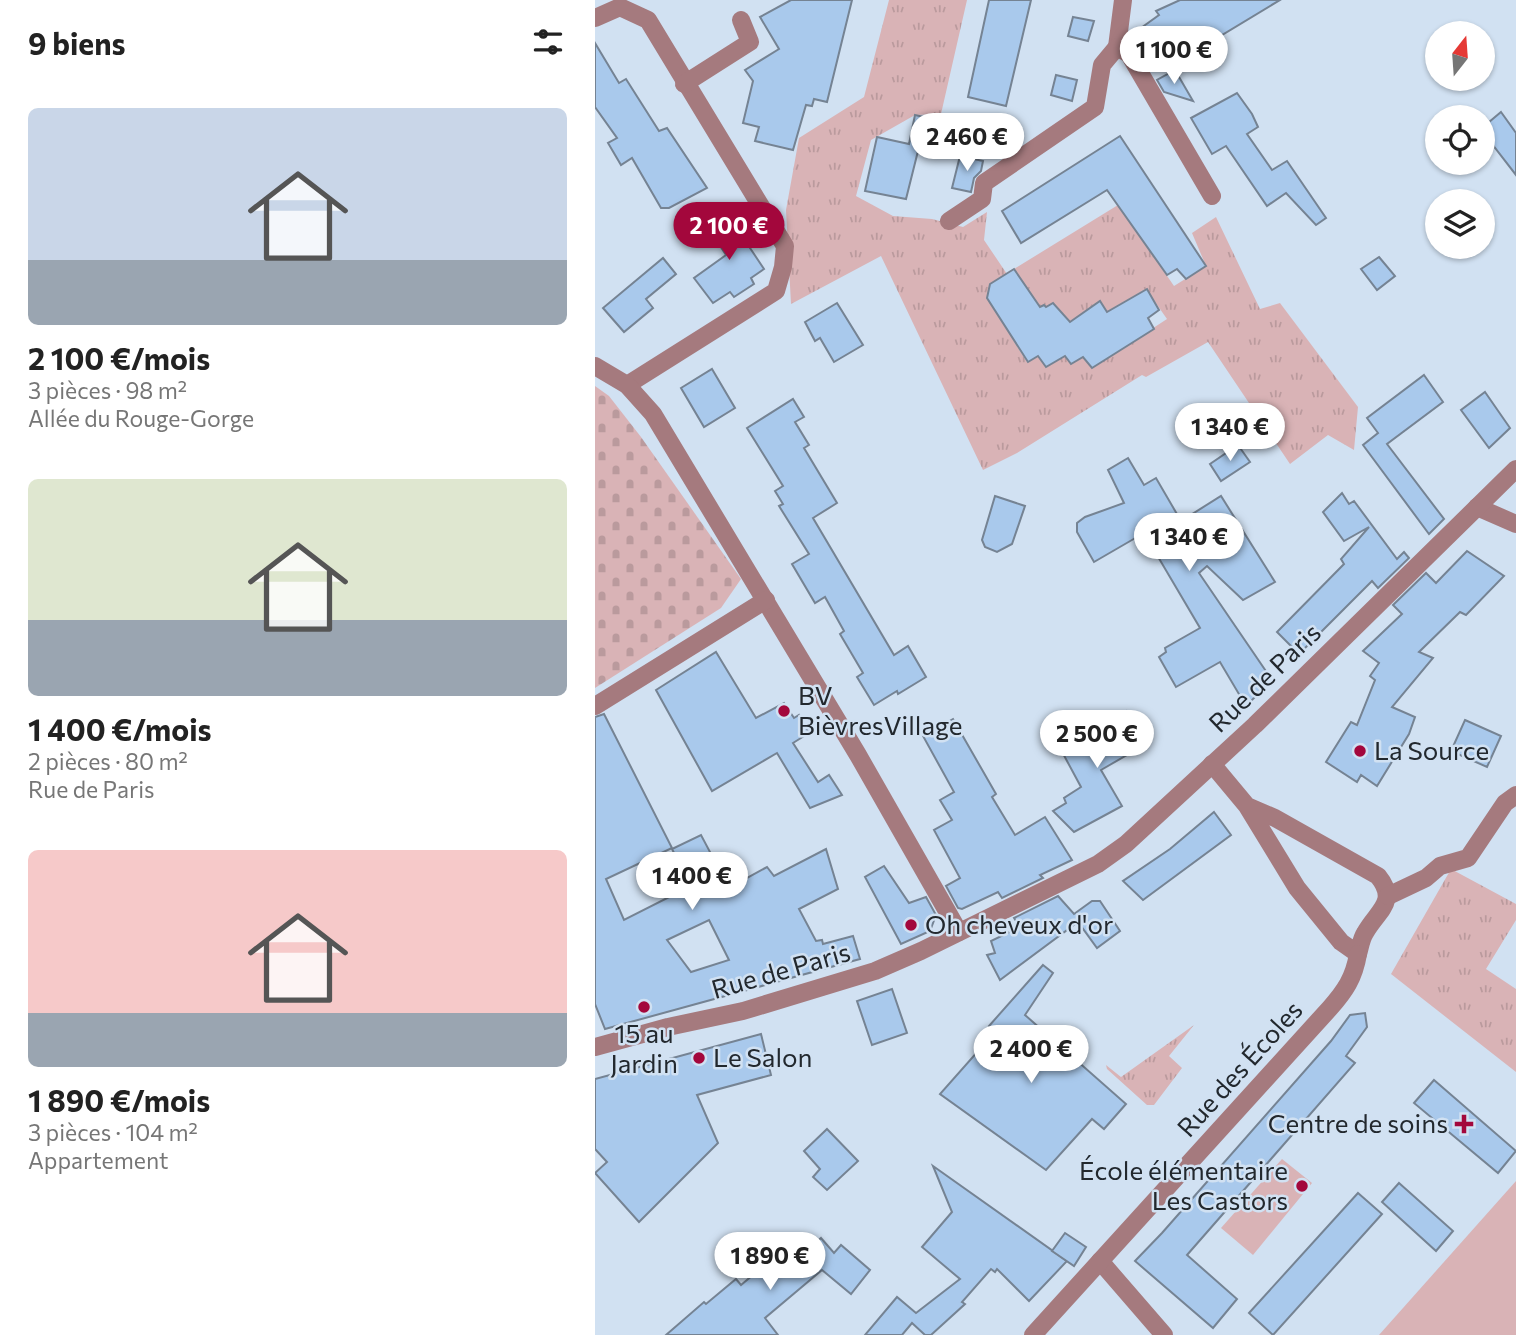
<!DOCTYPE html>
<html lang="fr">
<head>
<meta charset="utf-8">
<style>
	:root { --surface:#fff; --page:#f6f6f6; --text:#222; --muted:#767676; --accent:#a3073c }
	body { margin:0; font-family:Commissioner,sans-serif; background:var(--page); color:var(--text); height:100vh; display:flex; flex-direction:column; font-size:26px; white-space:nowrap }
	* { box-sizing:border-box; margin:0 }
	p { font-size:23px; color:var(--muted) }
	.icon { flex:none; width:38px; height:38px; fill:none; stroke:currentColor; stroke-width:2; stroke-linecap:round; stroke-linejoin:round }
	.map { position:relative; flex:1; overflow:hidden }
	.side { display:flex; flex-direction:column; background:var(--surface); width:595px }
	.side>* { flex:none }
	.needle { width:46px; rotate:17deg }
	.buttons { position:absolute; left:830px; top:21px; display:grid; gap:14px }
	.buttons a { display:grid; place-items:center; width:70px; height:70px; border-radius:50%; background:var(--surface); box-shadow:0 2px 5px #0004; font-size:35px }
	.price { position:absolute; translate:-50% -60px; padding:0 16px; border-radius:24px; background:#fff; color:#222; font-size:23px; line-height:46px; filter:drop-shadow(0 2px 4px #0008) }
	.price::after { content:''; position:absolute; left:50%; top:42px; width:21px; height:16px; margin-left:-10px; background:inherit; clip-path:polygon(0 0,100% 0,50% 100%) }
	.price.selected { background:var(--accent); color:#fff }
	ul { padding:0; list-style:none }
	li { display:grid; align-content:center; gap:14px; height:371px; padding:0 28px }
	li span { display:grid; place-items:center; height:217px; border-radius:10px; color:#555 }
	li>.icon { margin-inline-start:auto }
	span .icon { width:126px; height:126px; fill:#fffc; stroke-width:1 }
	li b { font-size:30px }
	h2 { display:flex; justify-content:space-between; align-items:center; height:84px; padding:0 28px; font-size:30px }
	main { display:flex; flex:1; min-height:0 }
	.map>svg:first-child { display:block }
	.grass { fill:url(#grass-tufts) }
	.cemetery { fill:url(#cemetery-stones) }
	.garden { fill:#d9b3b6 }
	.building { fill:#a9c9ec; stroke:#758393; stroke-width:2; fill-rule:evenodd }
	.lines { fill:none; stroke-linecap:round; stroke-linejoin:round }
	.minor { stroke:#a57a7e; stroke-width:18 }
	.poi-dot { fill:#a3073c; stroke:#d1e1f2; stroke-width:2.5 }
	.labels { text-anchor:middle; stroke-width:5; stroke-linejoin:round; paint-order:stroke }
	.street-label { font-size:26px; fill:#22282e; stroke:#d1e1f2 }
	.poi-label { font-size:26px; fill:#22282e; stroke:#d1e1f2; text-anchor:start }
</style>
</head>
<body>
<main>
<section class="side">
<h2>9 biens<svg class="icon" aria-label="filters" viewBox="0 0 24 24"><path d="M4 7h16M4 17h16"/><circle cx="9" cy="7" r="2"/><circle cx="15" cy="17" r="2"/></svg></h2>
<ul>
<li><span style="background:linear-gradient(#c9d6e8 70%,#9aa5b1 0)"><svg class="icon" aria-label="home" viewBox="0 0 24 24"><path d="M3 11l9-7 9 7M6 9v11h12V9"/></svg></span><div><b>2 100 €/mois</b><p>3 pièces · 98 m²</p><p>Allée du Rouge-Gorge</p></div></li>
<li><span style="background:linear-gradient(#dfe7d0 65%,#9aa5b1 0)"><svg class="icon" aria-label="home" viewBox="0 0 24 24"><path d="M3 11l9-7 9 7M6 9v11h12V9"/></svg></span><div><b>1 400 €/mois</b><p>2 pièces · 80 m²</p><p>Rue de Paris</p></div></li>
<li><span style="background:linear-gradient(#f6c9c9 75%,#9aa5b1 0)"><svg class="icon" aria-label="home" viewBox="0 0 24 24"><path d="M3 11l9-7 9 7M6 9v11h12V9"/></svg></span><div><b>1 890 €/mois</b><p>3 pièces · 104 m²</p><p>Appartement</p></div></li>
</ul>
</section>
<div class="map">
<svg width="921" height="1335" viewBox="0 0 921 1335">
	<defs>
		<pattern id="grass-tufts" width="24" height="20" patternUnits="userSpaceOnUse" patternTransform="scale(1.75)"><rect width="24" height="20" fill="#d9b3b6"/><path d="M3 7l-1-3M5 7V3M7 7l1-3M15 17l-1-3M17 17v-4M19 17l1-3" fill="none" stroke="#ba9a9d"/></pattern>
		<pattern id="cemetery-stones" width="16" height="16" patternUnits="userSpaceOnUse" patternTransform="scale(1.75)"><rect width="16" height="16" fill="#d9b3b6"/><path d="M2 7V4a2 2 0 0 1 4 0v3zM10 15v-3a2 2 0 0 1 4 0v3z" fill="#ba9a9d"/></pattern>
	</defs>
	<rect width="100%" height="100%" fill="#d1e1f2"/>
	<g class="grass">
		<polygon points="294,0 372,0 346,114 320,115 276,140 261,196 298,216 337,219 368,227 392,212 389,240 412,274 392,298 432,362 443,356 451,367 470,356 476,364 488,357 497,368 572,319 551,289 465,339 419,269 536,197 533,219 579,286 611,266 597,233 621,217 665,309 685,303 763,407 759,450 733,435 695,464 613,342 551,377 547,375 422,453 388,470 286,256 196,304 191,210 204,138 269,97"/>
		<polygon points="856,869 921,904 921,920 891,969 921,989 921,1072 796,974"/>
		<polygon points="599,1025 574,1056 587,1068 559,1105 552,1105 512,1069 511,1065 526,1077"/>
	</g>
	<polygon class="cemetery" points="0,386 14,396 46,437 146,579 126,608 0,688"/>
	<g class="garden">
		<polygon points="687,1159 717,1183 658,1255 626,1228"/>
		<polygon points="921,1181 921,1335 784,1335"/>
	</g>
	<g class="building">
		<polygon points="196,0 257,0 232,102 219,99 217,106 211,105 198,150 160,141 164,127 148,123 158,81 150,70 184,49 165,17"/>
		<polygon points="394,0 436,0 411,106 373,97"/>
		<polygon points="585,0 685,0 622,38 621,36 614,39 612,37 560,70 539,33 564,15 561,11"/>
		<polygon points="478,17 499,21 493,41 473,36"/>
		<polygon points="0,43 24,83 31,79 64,131 72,128 112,188 74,208 66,208 37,158 26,165 13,143 22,138 0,107"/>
		<polygon points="580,70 598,101 569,92 562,80"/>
		<polygon points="461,75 482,80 477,101 456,95"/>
		<polygon points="642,93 657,114 663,127 652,134 677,170 692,161 731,218 721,225 691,193 672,206 631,146 617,154 596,118"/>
		<polygon points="906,112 921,133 921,175 887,131 887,128"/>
		<polygon points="320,115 360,124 353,154 324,147 311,199 270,191 282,137 314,144"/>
		<polygon points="525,136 611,266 591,279 582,269 572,275 512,190 426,243 407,211"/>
		<polygon points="365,156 388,161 386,171 379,178 376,192 357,188"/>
		<polygon points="129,209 169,269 156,278 159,284 139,297 135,292 118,303 99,278 131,255 111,224"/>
		<polygon points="784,257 800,276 782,290 766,269"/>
		<polygon points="68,258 81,274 51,299 58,308 29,332 8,308"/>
		<polygon points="419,269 445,307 449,305 451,307 458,303 475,322 505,301 512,312 552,289 564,310 553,318 559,329 497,368 488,357 476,364 470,356 451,367 443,356 433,362 392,298 395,284"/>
		<polygon points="242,303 268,345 239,362 225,338 220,341 210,322"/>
		<polygon points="117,369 140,408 109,427 86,388"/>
		<polygon points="829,375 848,402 792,444 849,519 834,534 768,445 783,433 772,418"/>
		<polygon points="890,392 915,428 894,448 866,410"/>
		<polygon points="198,399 209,417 200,422 214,445 209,448 242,503 218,518 299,655 313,646 331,677 303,694 302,691 279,705 262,677 268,673 245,634 249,631 230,597 220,603 197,564 214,554 184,506 188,504 180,491 188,486 152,428"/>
		<polygon points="643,445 655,462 626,481 615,464"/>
		<polygon points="533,458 549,485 561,478 586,521 626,496 680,582 648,600 612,566 604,573 677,680 651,706 625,662 581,687 564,657 571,652 570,648 605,628 549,533 499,562 482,532 482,523 490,517 529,503 513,470"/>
		<polygon points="747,493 754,504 759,501 802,559 809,552 814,558 783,588 777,581 704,654 682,632 749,564 746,559 774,527 749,541 728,512"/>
		<polygon points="400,496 430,506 417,544 402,552 390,547 387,540"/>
		<polygon points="872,551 909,576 871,615 865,612 824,652 838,658 797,707 820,717 814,734 782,786 766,775 762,782 731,762 756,722 762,725 780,680 775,676 784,663 768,651 807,614 798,605 831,573 841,583"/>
		<polygon points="121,652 161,718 189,703 199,718 204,715 214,733 198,743 223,782 234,775 247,795 215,808 182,753 117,791 61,690"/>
		<polygon points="531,711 551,744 506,770 527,806 479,832 458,811 471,803 469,798 486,787 465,748"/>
		<path d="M 9,714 L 77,848 L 11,879 L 29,920 L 96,886 L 77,849 L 106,835 L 134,888 L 172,867 L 179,876 L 231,849 L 243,889 L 204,909 L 221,941 L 227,940 L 228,944 L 258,936 L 265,959 L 10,1029 L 0,1004 L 0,717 ZM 114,920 L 134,960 L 96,972 L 72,940 Z"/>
		<polygon points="358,719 401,794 397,797 420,835 450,817 477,860 445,875 448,878 407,898 403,892 367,909 363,908 351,886 365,878 339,830 357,820 345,800 359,792 328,736"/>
		<polygon points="870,720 906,736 892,767 856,751"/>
		<polygon points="619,812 636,835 548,900 528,881 575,849"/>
		<polygon points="289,866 314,903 331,897 341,915 335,931 306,944 270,877"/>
		<polygon points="463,896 479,914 497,901 505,901 525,931 502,948 483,922 405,980 392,955 400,953 396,941 425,927 419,918"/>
		<polygon points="448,965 458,973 430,1015 531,1104 509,1129 497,1119 451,1170 345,1094 400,1032 394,1026"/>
		<polygon points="297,989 312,1033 277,1045 262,1001"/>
		<polygon points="770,1013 772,1027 751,1056 760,1063 592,1255 642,1299 618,1328 540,1261 567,1233 736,1041 755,1015"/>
		<polygon points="166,1034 176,1075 102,1095 123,1143 44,1222 0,1173 12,1162 0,1149 0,1079"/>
		<polygon points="839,1080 921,1151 903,1173 819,1103"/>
		<polygon points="232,1129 263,1161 232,1190 218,1177 225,1169 209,1151"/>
		<polygon points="338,1166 472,1261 434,1301 402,1269 400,1272 396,1269 367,1302 370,1304 336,1335 330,1335 317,1323 307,1335 270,1335 302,1297 321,1313 365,1279 327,1247 357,1212"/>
		<polygon points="804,1183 858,1231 841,1251 787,1202"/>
		<polygon points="763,1193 787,1214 678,1335 654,1313"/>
		<polygon points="470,1233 491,1247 479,1266 457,1251"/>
		<polygon points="226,1238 239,1253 246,1245 275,1270 256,1294 227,1270 170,1318 183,1335 71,1335 109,1302 111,1304 141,1279 146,1285 191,1247 201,1260"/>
	</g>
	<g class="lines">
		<g class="minor">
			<polyline points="528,0 522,47 534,54 617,196"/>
			<polyline points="0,18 25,7 53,20 190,246 188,267 181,291 32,385"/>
			<polyline points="89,84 155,42 146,20"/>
			<polyline points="354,221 387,199 389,183 500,107 507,65 522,47"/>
			<polyline points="0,366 32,385 58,414 263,755 364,932"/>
			<polyline points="882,507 921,524"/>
			<polyline points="0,706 171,600"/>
			<path d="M 617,764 L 652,806 L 702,888 L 746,942 L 763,954 C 765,948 766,939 770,933 C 782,911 804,902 783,876 L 680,818 L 652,806"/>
			<polyline points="793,896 831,878 845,866 873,858 910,803 921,795"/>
			<polyline points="0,1047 73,1027 148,1011 280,971 326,951 503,864 531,844 660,725 921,469"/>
			<polyline points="505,1261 569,1335"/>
			<path d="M 438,1335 L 735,1008 C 750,991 759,978 763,954"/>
		</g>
	</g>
	<g class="poi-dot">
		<circle cx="189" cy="711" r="7"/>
		<circle cx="765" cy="751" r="7"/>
		<circle cx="316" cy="925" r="7"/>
		<circle cx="49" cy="1007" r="7"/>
		<circle cx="104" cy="1058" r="7"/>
		<path d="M865.5 1113.5h7v7h7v7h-7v7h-7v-7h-7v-7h7z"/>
		<circle cx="707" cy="1186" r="7"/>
	</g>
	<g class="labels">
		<g class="street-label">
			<text transform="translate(670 678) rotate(-44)" y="9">Rue de Paris</text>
			<text transform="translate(186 971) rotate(-16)" y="9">Rue de Paris</text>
			<text transform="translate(645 1069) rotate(-48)" y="9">Rue des Écoles</text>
		</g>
		<g class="poi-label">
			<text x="203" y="705">BV<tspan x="203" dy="30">BièvresVillage</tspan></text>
			<text x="779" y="760">La Source</text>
			<text x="330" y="934">Oh cheveux d'or</text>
			<text x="49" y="1043" text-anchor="middle">15 au<tspan x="49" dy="30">Jardin</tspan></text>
			<text x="118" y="1067">Le Salon</text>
			<text x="853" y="1133" text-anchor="end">Centre de soins</text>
			<text x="693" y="1180" text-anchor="end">École élémentaire<tspan x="693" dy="30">Les Castors</tspan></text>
		</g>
	</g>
</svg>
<div class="buttons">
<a><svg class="needle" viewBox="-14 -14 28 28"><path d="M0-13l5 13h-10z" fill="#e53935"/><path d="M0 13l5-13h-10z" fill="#767676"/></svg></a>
<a><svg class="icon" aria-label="locate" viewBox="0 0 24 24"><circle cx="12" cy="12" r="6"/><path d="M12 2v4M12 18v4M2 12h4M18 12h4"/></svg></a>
<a><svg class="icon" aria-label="layers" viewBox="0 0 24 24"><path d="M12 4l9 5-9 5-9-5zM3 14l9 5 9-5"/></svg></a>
</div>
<b class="price" style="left:579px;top:86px">1 100 €</b>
<b class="price" style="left:372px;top:173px">2 460 €</b>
<b class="price selected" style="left:134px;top:262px">2 100 €</b>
<b class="price" style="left:635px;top:463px">1 340 €</b>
<b class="price" style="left:594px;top:573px">1 340 €</b>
<b class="price" style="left:502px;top:770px">2 500 €</b>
<b class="price" style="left:97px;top:912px">1 400 €</b>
<b class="price" style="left:436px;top:1085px">2 400 €</b>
<b class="price" style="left:175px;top:1292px">1 890 €</b>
</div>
</main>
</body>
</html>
